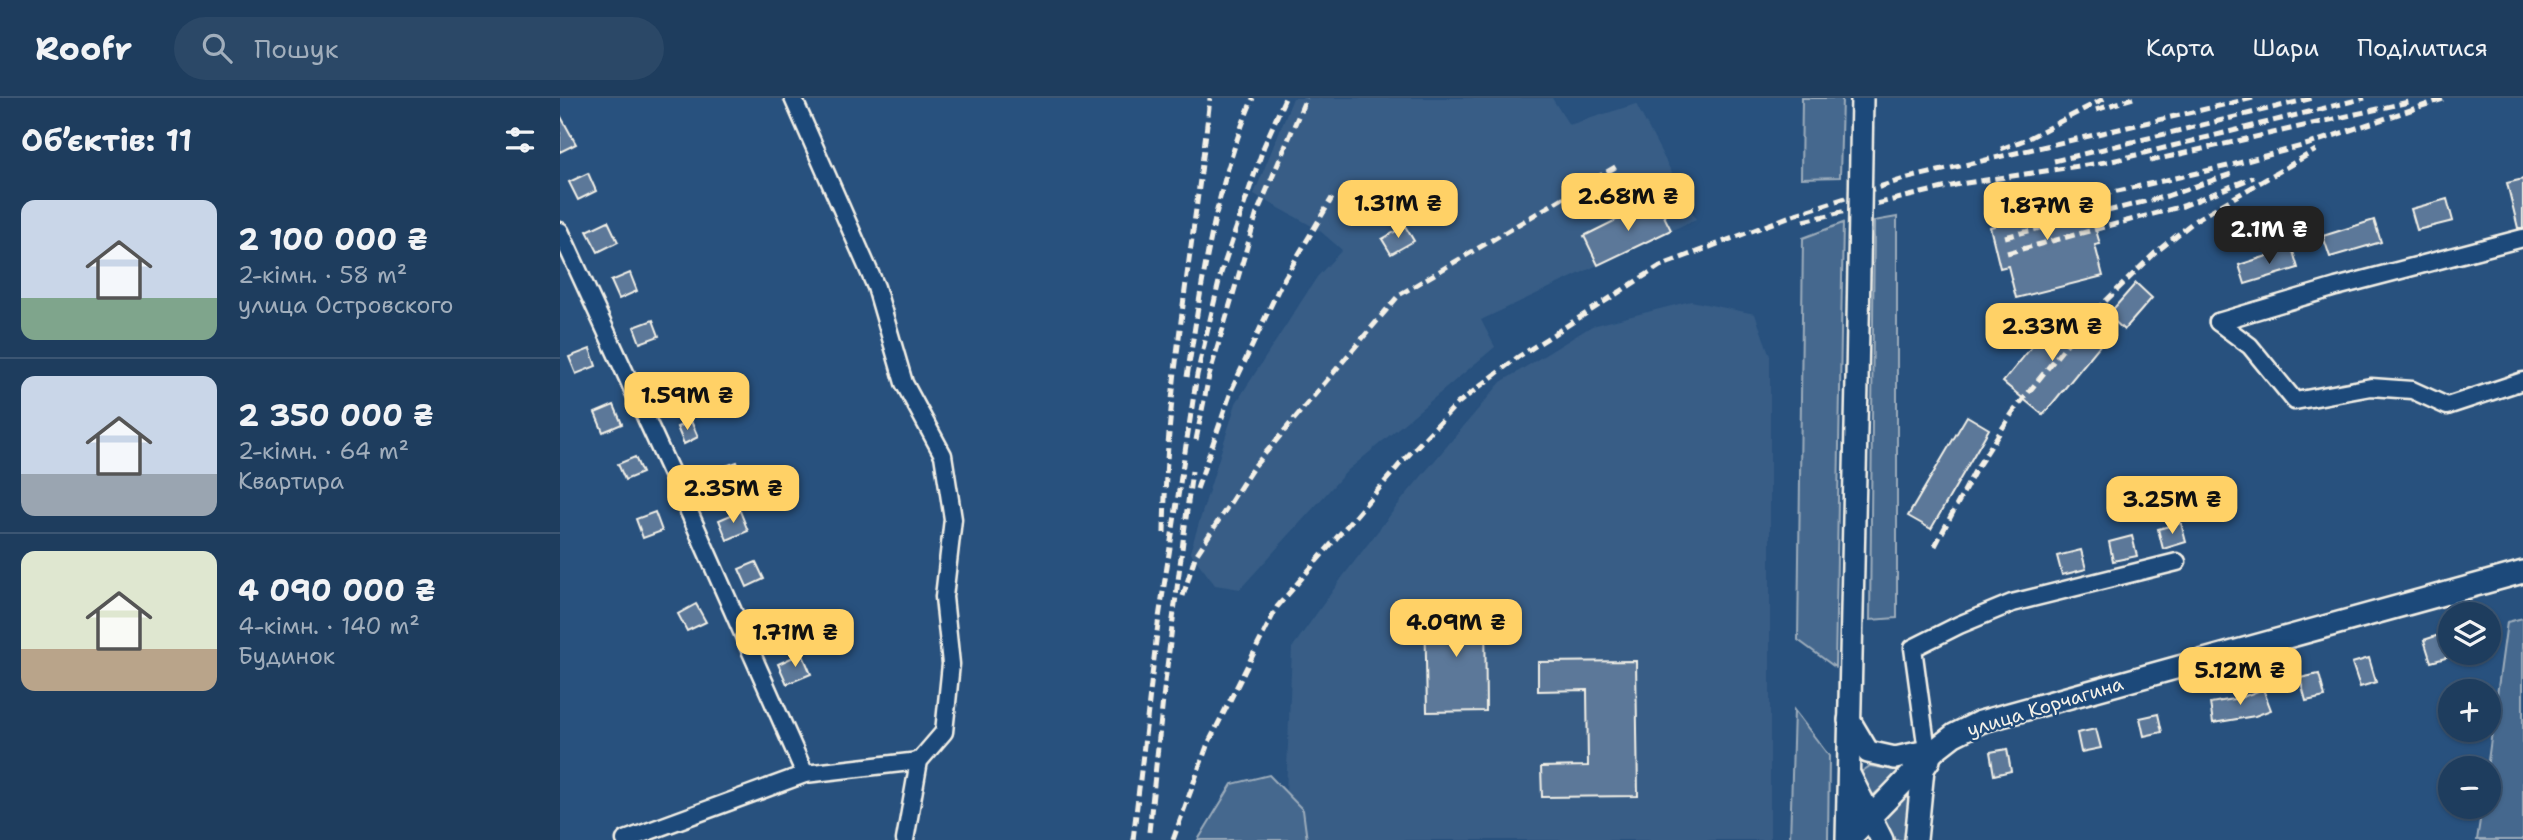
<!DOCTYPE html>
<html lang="uk">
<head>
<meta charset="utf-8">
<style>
	:root { --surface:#1e3d5e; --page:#2b4867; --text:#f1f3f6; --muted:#a1aebc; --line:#3c5673; --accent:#ffd166 }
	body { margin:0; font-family:"Shantell Sans",sans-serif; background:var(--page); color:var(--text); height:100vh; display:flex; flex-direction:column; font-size:26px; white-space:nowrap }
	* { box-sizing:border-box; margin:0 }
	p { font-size:23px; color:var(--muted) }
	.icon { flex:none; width:38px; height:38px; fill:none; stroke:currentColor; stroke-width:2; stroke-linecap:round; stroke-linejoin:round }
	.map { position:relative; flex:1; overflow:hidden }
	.drawer { display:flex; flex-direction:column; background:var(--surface); width:560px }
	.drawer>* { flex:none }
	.fabs { position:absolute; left:1878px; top:504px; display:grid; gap:14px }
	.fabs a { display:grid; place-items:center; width:63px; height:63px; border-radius:50%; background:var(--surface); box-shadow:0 2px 5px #0004,0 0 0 2px var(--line); font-size:35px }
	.price { position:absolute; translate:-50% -60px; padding:0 16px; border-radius:14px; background:var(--accent); color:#111; font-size:23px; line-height:46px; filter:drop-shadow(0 2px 4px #0008) }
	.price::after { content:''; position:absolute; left:50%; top:42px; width:21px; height:16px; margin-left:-10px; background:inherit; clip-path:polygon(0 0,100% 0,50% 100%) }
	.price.on { background:#222; color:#fff }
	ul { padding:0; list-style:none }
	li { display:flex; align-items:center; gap:21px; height:175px; padding:0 21px }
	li+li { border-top:2px solid var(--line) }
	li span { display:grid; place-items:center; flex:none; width:196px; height:140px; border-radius:14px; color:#555 }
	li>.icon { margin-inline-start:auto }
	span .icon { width:84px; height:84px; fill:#fffc; stroke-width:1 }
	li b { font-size:30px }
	h2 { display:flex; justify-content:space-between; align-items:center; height:84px; padding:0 21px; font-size:30px }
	header { display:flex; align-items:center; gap:42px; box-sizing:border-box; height:98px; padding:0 35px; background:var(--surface); border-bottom:2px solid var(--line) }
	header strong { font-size:33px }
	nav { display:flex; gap:38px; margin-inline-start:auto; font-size:24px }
	.search { width:490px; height:63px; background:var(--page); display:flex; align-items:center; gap:18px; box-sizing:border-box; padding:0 24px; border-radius:38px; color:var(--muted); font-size:26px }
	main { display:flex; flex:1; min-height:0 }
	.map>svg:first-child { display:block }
	.built { fill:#375d86 }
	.green { fill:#45688e; stroke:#9cacbb; stroke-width:2 }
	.building { fill:#5b7899; stroke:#f4f1e8; stroke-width:2 }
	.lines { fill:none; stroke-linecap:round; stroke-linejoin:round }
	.street-casing { stroke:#f4f1e8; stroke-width:21 }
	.secondary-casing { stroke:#f4f1e8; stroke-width:26 }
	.street { stroke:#1f4a7a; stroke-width:16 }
	.secondary { stroke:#1f4a7a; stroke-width:21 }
	.rail { stroke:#f4f1e8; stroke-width:5; stroke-dasharray:10 5; stroke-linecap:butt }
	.secondary-bridge-casing { stroke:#f4f1e8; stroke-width:26; stroke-linecap:butt }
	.secondary-bridge { stroke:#1f4a7a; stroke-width:21 }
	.labels { text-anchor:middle; stroke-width:5; stroke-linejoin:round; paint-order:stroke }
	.street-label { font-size:19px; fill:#f4f1e8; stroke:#1f4a7a }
</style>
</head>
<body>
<header>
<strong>Roofr</strong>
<div class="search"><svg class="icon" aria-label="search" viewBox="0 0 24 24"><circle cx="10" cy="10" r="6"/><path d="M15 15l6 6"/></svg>Пошук</div>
<nav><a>Карта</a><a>Шари</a><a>Поділитися</a></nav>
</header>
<main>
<section class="drawer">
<h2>Об’єктів: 11<svg class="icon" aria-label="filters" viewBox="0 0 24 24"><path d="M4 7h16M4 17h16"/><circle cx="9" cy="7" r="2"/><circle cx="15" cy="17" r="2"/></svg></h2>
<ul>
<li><span style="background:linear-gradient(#c9d6e8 70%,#7fa58c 0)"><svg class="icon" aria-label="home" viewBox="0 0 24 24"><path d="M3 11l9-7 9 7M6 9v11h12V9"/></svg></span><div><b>2 100 000 ₴</b><p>2-кімн. · 58 m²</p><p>улица Островского</p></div></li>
<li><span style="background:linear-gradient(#c9d6e8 70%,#9aa5b1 0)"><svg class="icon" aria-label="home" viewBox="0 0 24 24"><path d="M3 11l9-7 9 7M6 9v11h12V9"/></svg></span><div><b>2 350 000 ₴</b><p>2-кімн. · 64 m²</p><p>Квартира</p></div></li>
<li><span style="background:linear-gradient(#dfe7d0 70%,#b9a48a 0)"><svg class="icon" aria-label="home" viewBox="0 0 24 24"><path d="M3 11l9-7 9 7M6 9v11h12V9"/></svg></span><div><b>4 090 000 ₴</b><p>4-кімн. · 140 m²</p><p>Будинок</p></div></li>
</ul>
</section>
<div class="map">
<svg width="1963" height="742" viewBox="0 0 1963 742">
	<rect width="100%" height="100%" fill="#28517e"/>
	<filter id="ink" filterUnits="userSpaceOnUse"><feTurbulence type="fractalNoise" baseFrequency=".0143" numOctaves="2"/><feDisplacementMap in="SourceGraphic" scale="14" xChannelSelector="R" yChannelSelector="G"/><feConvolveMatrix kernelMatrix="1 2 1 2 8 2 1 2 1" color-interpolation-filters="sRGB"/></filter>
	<g filter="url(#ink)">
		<g class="built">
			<polygon points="733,0 992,0 1009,27 1076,6 1136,121 921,222 935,249 787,373 680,491 655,487 630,454 676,305 757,179 782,152 759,132 694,96"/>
			<polygon points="1131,203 1195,216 1210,258 1210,742 724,742 732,550 784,477 844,399 941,284 1032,228"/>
		</g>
		<g class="green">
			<polygon points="1242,0 1282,0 1280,79 1241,80"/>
			<polygon points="1337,119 1337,520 1310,522 1314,123"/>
			<polygon points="1283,125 1275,569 1238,542 1243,140"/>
			<polygon points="1963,520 1963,742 1917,742 1922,709 1928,709 1927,670 1947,524"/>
			<polygon points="1234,612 1269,658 1268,742 1230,742"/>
			<polygon points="1310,668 1342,673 1312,698 1301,674"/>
			<polygon points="709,677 743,712 747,742 638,742 672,686"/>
			<polygon points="1351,698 1347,742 1331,742 1323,722 1345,700"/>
		</g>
		<g class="building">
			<polygon points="0,17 16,46 0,54"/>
			<polygon points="28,75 36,93 18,102 9,84"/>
			<polygon points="1963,81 1963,130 1958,130 1947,85"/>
			<polygon points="1523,88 1540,146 1535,147 1543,178 1456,200 1448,168 1440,170 1430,129 1434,128 1430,111"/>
			<polygon points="1887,101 1893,123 1857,132 1851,111"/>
			<polygon points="1096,102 1111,132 1038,167 1024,138"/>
			<polygon points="1814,122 1821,144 1770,159 1763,138"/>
			<polygon points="48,123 58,144 38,154 27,133"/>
			<polygon points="845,128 854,143 831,156 822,141"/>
			<polygon points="1732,150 1738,170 1685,186 1679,167"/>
			<polygon points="70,175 77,193 59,201 51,183"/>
			<polygon points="1576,185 1592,200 1564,232 1548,217"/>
			<polygon points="1501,213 1541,246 1483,317 1443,284"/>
			<polygon points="93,222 99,238 80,245 74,229"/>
			<polygon points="30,251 36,268 16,276 9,259"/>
			<polygon points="54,307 62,326 43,334 35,315"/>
			<polygon points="1407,318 1429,331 1371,431 1348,418"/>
			<polygon points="131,323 138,339 124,346 117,329"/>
			<polygon points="75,359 82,375 65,382 58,366"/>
			<polygon points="177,364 183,379 154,390 148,374"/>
			<polygon points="180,413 188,433 167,442 159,422"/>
			<polygon points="95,414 102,433 83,440 76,421"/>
			<polygon points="1621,425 1626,444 1603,451 1598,431"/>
			<polygon points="1572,438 1577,458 1553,463 1549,444"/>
			<polygon points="1521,452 1526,471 1502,477 1497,458"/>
			<polygon points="196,464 204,481 187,489 179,471"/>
			<polygon points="136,506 146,524 127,533 118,516"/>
			<polygon points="925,508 926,613 867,614 865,509"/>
			<polygon points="1882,536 1889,559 1871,564 1864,542"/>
			<polygon points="242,555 251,576 227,586 218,566"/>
			<polygon points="1809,560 1816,584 1800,589 1792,565"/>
			<polygon points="1076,563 1078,698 982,699 981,669 1028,668 1027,592 978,593 978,564"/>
			<polygon points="1759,576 1765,599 1746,603 1740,580"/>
			<polygon points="1703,591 1711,612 1695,618 1653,625 1650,605 1680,600"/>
			<polygon points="1598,616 1602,634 1584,638 1580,620"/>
			<polygon points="1536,631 1541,650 1521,654 1517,635"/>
			<polygon points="1447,651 1451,673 1434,677 1430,654"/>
		</g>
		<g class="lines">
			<g class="street-casing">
				<g id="street">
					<polyline points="233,0 316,189 344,285 383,357 393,421 384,499 391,566 384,634 359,663 345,742"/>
					<polyline points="0,133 130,416 245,676 359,663"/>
					<polyline points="1658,224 1690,248 1735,303 1811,289 1852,292 1887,308 1963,283"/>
					<polyline points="1658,224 1776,189 1963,140"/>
					<polyline points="1367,653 1353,550 1399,527 1452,505 1617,464"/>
					<polyline points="65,742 245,676"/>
				</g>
			</g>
			<g class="secondary-casing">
				<g id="secondary">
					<polyline points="1289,622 1308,654 1335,660 1376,651"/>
					<polyline points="1290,678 1322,742"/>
					<polyline points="1287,742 1297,283"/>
					<polyline points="1288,742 1376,651 1394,637 1420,624 1963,474"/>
					<polyline points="1356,742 1363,671 1369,662"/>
				</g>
			</g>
			<use href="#street" class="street"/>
			<use href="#secondary" class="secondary"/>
			<g class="rail">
				<polyline points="1536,12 1573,0"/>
				<polyline points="1441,51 1467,41 1545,0"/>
				<polyline points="1494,63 1753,0"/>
				<polyline points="1590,63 1853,3"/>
				<polyline points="1439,120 1668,68 1749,46 1886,0"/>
				<polyline points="1244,123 1400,86 1552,63 1805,0"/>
				<polyline points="1445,139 1607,98 1671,76"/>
				<polyline points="1447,155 1623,108 1694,79"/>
				<path d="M 627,279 C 642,185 655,88 693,0"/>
				<polyline points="636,342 649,278 697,115 746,0"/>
				<polyline points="637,391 672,291 720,188 772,100"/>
				<path d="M 604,435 C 606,289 634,145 650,0"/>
				<polyline points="1375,448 1416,371 1453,314 1526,222 1595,155 1637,121 1756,52"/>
				<polyline points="623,498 635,459 692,371 839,197 1057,68"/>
				<polyline points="589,734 604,592 632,373"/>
				<polyline points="573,742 598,526 637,277 661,175 704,48 725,0"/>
				<polyline points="613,742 647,648 717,509 841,365 897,306 958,259 1100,168 1236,116 1344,81 1693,0"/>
			</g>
			<g class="secondary-bridge-casing">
				<polyline id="secondary-bridge" points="1297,283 1302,0"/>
			</g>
			<use href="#secondary-bridge" class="secondary-bridge"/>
		</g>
	</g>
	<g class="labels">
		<g class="street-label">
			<text transform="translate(1485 608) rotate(-17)" y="7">улица Корчагина</text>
		</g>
	</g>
</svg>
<div class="fabs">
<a><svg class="icon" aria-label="layers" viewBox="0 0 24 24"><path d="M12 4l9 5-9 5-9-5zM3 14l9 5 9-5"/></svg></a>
<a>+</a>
<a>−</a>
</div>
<b class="price" style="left:1068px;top:135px">2.68M ₴</b>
<b class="price" style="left:838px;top:142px">1.31M ₴</b>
<b class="price" style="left:1487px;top:144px">1.87M ₴</b>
<b class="price on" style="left:1709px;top:168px">2.1M ₴</b>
<b class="price" style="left:1492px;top:265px">2.33M ₴</b>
<b class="price" style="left:127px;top:334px">1.59M ₴</b>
<b class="price" style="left:173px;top:427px">2.35M ₴</b>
<b class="price" style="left:1612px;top:438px">3.25M ₴</b>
<b class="price" style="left:896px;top:561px">4.09M ₴</b>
<b class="price" style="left:235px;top:571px">1.71M ₴</b>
<b class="price" style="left:1680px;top:609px">5.12M ₴</b>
</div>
</main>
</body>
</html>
